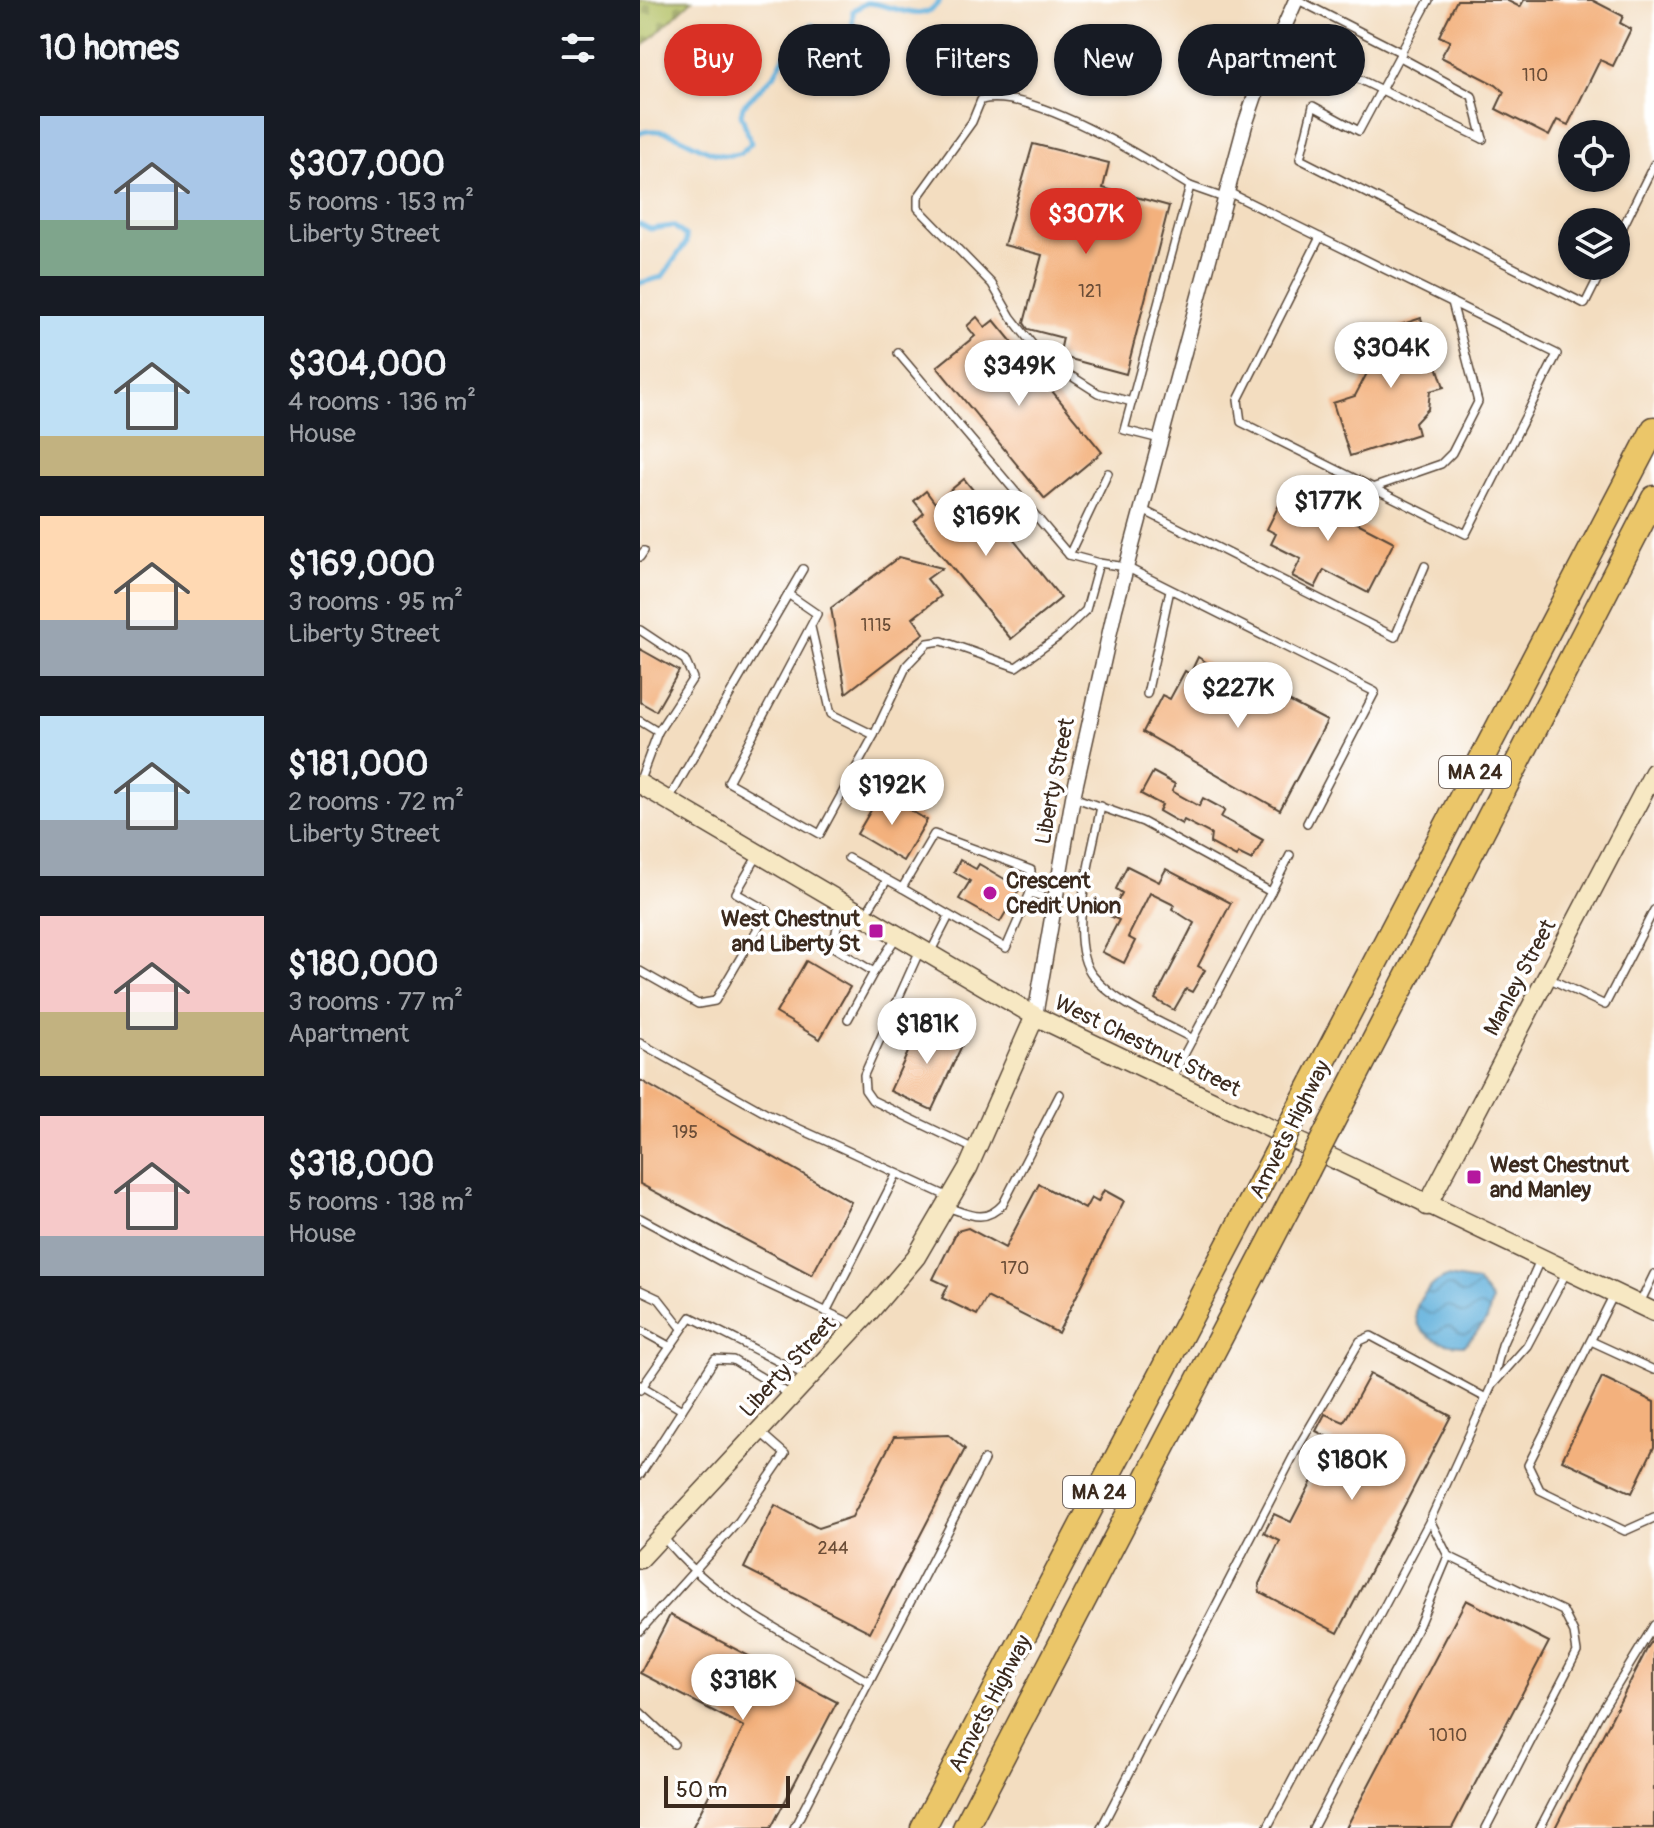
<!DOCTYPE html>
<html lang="en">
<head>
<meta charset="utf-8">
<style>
	:root { --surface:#171b24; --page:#20242c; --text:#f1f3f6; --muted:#9ea1a6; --accent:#d93025 }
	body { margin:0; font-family:Pangolin,sans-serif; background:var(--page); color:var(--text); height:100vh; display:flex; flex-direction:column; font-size:30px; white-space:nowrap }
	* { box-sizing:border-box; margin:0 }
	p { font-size:26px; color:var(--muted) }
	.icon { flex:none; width:44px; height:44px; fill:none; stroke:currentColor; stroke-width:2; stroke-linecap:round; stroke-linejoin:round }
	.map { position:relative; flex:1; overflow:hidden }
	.sheet { display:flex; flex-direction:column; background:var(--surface); width:640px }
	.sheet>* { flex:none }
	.top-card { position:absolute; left:24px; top:24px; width:760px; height:72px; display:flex; gap:16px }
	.buttons { position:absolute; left:918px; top:120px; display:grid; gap:16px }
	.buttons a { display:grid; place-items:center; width:72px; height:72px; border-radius:50%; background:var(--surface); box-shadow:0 2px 6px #0004; font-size:40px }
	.scale { position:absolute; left:24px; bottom:20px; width:126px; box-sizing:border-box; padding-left:8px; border:4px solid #3b2a1e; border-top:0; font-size:22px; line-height:28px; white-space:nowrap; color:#3b2a1e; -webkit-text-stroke:6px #fff; paint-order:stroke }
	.price { position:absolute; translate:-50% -68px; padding:0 18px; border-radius:28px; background:#fff; color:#222; font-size:26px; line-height:52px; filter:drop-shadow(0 2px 4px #0008) }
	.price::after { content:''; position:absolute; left:50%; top:48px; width:24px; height:18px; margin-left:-12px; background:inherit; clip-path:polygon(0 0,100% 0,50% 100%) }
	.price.active { background:var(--accent); color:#fff }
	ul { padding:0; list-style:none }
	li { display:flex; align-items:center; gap:24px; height:200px; padding:0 40px }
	li span { display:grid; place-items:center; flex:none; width:224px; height:160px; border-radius:0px; color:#555 }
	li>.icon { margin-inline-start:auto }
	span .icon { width:96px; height:96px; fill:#fffc; stroke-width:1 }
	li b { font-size:34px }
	h2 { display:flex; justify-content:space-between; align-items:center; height:96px; padding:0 40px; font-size:34px }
	.tag { padding:0 28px; border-radius:36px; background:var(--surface); box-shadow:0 2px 6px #0004; font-size:28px; line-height:72px }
	.tag.active { background:var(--accent); color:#fff }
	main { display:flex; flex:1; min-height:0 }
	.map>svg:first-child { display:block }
	.cemetery { fill:url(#cemetery-stones); stroke:#767540; stroke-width:2 }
	.water { fill:url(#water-waves); stroke:#4e6d7c; stroke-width:2 }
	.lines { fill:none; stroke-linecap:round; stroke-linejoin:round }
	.stream { stroke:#61b0db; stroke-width:5 }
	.building { fill:#f3b17d }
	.service-casing { stroke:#574536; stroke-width:10 }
	.minor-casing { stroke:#574536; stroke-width:17 }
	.secondary-casing { stroke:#574536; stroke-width:21 }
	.motorway-casing { stroke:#574536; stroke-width:27 }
	.service { stroke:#fff; stroke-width:7 }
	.minor { stroke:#fff; stroke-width:14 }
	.secondary { stroke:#f7e8c3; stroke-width:18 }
	.motorway { stroke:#ebc669; stroke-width:24 }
	.motorway-bridge-casing { stroke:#574536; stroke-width:27; stroke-linecap:butt }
	.motorway-bridge { stroke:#ebc669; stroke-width:24 }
	.poi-dot { fill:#b5179e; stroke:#fff; stroke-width:3 }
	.labels { text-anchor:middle; stroke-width:7; stroke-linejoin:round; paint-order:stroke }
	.number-label { font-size:18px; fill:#694c36 }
	.shield { fill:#fff; stroke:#766a62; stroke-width:2 }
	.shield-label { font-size:20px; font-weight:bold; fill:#3b2a1e }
	.street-label { font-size:22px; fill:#3b2a1e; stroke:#fff }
	.poi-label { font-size:22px; font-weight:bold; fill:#3b2a1e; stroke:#fff; text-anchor:start }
</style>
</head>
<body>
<main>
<section class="sheet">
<h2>10 homes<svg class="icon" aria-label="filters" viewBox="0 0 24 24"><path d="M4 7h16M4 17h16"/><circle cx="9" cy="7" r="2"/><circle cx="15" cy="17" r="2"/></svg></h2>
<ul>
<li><span style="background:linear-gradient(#a9c7e8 65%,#7fa58c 0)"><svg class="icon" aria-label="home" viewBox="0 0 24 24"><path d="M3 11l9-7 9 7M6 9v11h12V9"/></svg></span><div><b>$307,000</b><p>5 rooms · 153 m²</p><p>Liberty Street</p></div></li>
<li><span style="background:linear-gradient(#bfe0f5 75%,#c2b280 0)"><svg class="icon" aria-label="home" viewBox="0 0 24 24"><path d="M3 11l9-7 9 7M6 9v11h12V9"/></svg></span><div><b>$304,000</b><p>4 rooms · 136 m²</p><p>House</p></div></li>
<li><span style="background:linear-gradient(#ffd9b3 65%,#9aa5b1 0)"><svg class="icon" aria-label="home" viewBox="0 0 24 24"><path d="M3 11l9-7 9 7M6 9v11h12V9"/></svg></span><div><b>$169,000</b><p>3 rooms · 95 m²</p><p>Liberty Street</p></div></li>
<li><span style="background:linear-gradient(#bfe0f5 65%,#9aa5b1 0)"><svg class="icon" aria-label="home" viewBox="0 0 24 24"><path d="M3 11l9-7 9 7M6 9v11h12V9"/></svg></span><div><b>$181,000</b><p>2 rooms · 72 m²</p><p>Liberty Street</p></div></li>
<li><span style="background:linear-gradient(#f6c9c9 60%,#c2b280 0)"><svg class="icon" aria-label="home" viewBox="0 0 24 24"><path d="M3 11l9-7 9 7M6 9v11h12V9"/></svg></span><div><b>$180,000</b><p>3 rooms · 77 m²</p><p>Apartment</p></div></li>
<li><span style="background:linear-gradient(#f6c9c9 75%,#9aa5b1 0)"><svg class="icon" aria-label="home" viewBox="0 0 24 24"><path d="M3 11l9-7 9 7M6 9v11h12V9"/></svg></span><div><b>$318,000</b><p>5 rooms · 138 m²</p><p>House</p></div></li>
</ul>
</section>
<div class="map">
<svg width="1014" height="1828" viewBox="0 0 1014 1828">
	<defs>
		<pattern id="cemetery-stones" width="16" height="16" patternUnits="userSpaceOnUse" patternTransform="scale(2)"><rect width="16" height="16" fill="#b2c063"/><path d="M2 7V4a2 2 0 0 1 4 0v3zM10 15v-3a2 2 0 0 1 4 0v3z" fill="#929c51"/></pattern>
		<pattern id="water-waves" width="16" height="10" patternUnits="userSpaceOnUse" patternTransform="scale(2)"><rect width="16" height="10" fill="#61b0db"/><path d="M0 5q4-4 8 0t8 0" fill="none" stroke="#518fb1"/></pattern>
	</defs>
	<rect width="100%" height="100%" fill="#fff"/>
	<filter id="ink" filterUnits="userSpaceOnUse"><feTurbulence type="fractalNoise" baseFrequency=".0125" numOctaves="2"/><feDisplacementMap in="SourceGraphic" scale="16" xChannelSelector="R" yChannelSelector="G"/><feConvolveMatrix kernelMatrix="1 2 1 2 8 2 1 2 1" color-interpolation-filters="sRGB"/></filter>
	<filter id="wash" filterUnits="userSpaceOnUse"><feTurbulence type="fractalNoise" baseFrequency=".006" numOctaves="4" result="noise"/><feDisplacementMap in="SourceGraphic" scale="32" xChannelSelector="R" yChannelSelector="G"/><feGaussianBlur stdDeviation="1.8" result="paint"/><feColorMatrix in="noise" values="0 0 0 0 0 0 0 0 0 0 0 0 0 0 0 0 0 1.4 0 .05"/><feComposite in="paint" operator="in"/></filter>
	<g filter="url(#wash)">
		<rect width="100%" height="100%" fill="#f3ddc0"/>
		<polygon class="cemetery" points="0,0 52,0 0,49"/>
		<path class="water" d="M 807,1277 L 837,1282 L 852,1301 L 847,1320 L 825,1345 C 793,1347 758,1323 786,1292 C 792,1285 798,1280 807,1277 Z"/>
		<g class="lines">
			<g class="stream">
				<path d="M 0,133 C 37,120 66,166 101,153 L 111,143 L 101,114 L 103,106 L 134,75 L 154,39 L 172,25 C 185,31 186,46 202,49 L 212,39 L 213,11 L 226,3 C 251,2 283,29 300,0"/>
				<polyline points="0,224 10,229 33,226 46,236 46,243 22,277 0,283"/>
			</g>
		</g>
		<g id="blocks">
			<g class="building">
				<polygon points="817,0 866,0 880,7 884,0 952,0 983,16 980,23 991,29 973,66 960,60 928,125 917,120 909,136 856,109 864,92 856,85 801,57 810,41 799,36"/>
				<polygon points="393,144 469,163 463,188 529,206 486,374 419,356 423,338 388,329 384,323 402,255 364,245"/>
				<polygon points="337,317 345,327 354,320 462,452 405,499 297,367 335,336 327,326"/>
				<polygon points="781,318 804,387 790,391 788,409 775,423 778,434 710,456 693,403 715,396 735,358 727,336"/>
				<polygon points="324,479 421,598 371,639 274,522 284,513 274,501 286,491 295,503"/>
				<polygon points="656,491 754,542 728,593 684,570 675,588 652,576 661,559 631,544 636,534 627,529 644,495 652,499"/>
				<polygon points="259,557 302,568 287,579 301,596 273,618 284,633 206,693 191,608"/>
				<polygon points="0,649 39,671 16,711 0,702"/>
				<polygon points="558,657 601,684 607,671 642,689 639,696 687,721 640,810 503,732 522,695 530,699 545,671 550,674"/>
				<polygon points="513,772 535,784 532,791 559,806 563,798 585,810 581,817 623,840 612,860 598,853 596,857 570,843 571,834 544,820 542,824 519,811 522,805 501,794"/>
				<polygon points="241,793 287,820 263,861 217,834"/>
				<polygon points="320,860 336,869 339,864 380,888 360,922 319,899 330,881 314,872"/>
				<polygon points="487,866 519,882 526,869 591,903 558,966 565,970 552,992 546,989 534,1010 515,999 554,923 532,909 534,905 510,893 488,937 495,941 484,963 462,952 479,920 470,916 482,893 476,889"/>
				<polygon points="166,961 210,987 180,1039 136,1013"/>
				<polygon points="282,1022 324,1041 292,1110 250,1091"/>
				<polygon points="0,1080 211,1202 172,1275 0,1184"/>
				<polygon points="399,1184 445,1209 451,1198 458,1202 464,1190 484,1201 418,1333 347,1297 337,1315 302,1298 308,1286 293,1279 317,1231 328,1228 365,1248"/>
				<polygon points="730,1374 811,1416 698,1633 620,1592 619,1584 640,1541 624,1533 634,1514 651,1522 693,1440 676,1431 685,1414 704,1422"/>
				<polygon points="962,1377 1014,1402 1014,1447 992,1493 922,1460"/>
				<polygon points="309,1435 325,1449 230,1632 104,1568 135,1505 178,1528 212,1517 254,1437"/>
				<polygon points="826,1600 909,1642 812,1828 706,1828"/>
				<polygon points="30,1615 197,1702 131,1828 52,1828 104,1727 0,1673"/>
				<polygon points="1014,1638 1014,1828 915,1828 1008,1647"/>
			</g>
		</g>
	</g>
	<g filter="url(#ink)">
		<use href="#blocks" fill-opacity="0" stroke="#574536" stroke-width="2"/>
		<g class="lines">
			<g class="service-casing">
				<g id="service">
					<polyline points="658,0 762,53"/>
					<polyline points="789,0 719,131 673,106 660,159 945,304 964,266"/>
					<polyline points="638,40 843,139"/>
					<polyline points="760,57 832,96 843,139"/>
					<polyline points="586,191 917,354 826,534 601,422 598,400 680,237"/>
					<polyline points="976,241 1014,164"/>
					<polyline points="258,353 429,555 459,563"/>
					<path d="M 492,402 L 458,393 L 403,358 L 371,317 L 352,284 L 278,208 L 278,197 L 332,122 L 341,100 C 391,87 505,158 550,186"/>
					<polyline points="520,439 484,430 550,186 584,198"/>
					<polyline points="732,488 801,464 812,453 838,402 812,302"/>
					<polyline points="501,509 755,637 785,566"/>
					<polyline points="429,555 468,473"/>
					<polyline points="0,557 4,551"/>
					<polyline points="148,594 177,614 88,782 180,834 234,735 267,665 288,643 302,641 376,667 418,637 446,610 459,563 486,567 735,692 667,823"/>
					<polyline points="171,627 191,714 234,735"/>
					<polyline points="0,630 45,660 53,678 18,732 0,721"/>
					<polyline points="507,694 530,590"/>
					<polyline points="0,780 18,732"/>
					<polyline points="433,797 503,822 631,892 530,1081"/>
					<polyline points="29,799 163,569"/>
					<path d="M 461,806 C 454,847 424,941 453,976 C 477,1005 520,1021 553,1039"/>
					<polyline points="208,858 262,888 294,834 391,870 390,893 416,900"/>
					<polyline points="262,888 366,948 390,893"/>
					<polyline points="631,892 650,855"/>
					<polyline points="202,902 193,947 234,972 257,936"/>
					<polyline points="225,915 247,880"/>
					<polyline points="280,950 224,1075 225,1090 232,1100 336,1150"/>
					<polyline points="290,953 309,916"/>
					<polyline points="0,971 58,1004 75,1001 128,911 96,893 118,855"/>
					<polyline points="908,978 965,1005 1014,910"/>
					<polyline points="208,1019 234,972"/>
					<polyline points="0,1043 127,1114 309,1197"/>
					<path d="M 307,1207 C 330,1215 345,1224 363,1204 L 420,1094"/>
					<polyline points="0,1218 89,1266 215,1325"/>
					<polyline points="0,1290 19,1299 41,1327"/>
					<polyline points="973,1296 888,1465 900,1490 985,1531 1014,1518"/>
					<polyline points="1000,1303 1014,1274"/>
					<polyline points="186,1312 256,1175"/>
					<polyline points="0,1330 29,1346"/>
					<polyline points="951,1341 1014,1370"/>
					<polyline points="854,1383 887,1346 926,1273"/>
					<polyline points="0,1385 42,1410"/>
					<polyline points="0,1390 51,1317 167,1376"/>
					<polyline points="0,1475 75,1359 93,1360 149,1394"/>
					<path d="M 23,1537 C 77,1604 157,1639 229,1682 L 154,1828"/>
					<polyline points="808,1556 923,1611 934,1633 937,1652 846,1828"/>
					<polyline points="0,1631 99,1521 145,1454 121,1433"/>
					<polyline points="229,1682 344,1460"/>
					<polyline points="0,1712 34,1744"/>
					<polyline points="461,1828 657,1449 720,1341 731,1336 846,1398"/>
					<polyline points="627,1828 790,1520 852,1385 862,1345 900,1260"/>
					<polyline points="673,1828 779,1625 808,1556 790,1520"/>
					<polyline points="900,1828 958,1717 1014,1625"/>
				</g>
			</g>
			<g class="minor-casing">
				<polyline id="minor" points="395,1016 433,797 475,609 605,125 619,84 656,0"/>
			</g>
			<g class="secondary-casing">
				<g id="secondary">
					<polyline points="0,784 395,1016 1014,1312"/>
					<polyline points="787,1206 1014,772"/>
					<polyline points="0,1559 226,1316 276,1257 328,1168 395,1016"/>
				</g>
			</g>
			<g class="motorway-casing">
				<g id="motorway">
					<polyline points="656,1114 1014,429"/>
					<polyline points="688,1130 1014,498"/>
					<polyline points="283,1828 635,1156"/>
					<polyline points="325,1828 667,1171"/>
				</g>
			</g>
			<use href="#service" class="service"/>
			<use href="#minor" class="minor"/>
			<use href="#secondary" class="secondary"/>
			<use href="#motorway" class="motorway"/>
			<g class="motorway-bridge-casing">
				<g id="motorway-bridge">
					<polyline points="635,1156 656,1114"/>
					<polyline points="667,1171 688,1130"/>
				</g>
			</g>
			<use href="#motorway-bridge" class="motorway-bridge"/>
		</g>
	</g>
	<g class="poi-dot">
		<circle cx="350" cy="893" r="8"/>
		<rect x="228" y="923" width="16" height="16" rx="4"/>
		<rect x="826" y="1169" width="16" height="16" rx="4"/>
	</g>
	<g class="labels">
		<g class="number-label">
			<text x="895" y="81">110</text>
			<text x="450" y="297">121</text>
			<text x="236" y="631">1115</text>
			<text x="45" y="1138">195</text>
			<text x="375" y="1274">170</text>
			<text x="193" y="1554">244</text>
			<text x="808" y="1741">1010</text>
		</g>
		<g class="shield">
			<rect x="799" y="756" width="72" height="32" rx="6"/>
			<rect x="423" y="1476" width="72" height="32" rx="6"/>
		</g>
		<g class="shield-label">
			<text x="835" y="779">MA 24</text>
			<text x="459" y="1499">MA 24</text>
		</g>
		<g class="street-label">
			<text transform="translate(414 781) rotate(-79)" y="8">Liberty Street</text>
			<text transform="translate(879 977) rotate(-62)" y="8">Manley Street</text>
			<text transform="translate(508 1045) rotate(26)" y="8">West Chestnut Street</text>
			<text transform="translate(649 1129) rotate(-63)" y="8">Amvets Highway</text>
			<text transform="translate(147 1366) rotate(-47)" y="8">Liberty Street</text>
			<text transform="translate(349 1703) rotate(-62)" y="8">Amvets Highway</text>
		</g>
		<g class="poi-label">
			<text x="366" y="888">Crescent<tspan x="366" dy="25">Credit Union</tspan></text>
			<text x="220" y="926" text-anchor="end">West Chestnut<tspan x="220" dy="25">and Liberty St</tspan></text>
			<text x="850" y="1172">West Chestnut<tspan x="850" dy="25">and Manley</tspan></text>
		</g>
	</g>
</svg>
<div class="buttons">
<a><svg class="icon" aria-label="locate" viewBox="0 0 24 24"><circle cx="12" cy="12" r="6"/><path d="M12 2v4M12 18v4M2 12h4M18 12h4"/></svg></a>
<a><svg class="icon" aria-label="layers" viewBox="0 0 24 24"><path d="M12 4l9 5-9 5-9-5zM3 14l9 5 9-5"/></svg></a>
</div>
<div class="scale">50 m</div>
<b class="price active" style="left:446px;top:256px">$307K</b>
<b class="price" style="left:751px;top:390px">$304K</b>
<b class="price" style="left:379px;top:408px">$349K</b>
<b class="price" style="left:688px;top:543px">$177K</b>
<b class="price" style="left:346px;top:558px">$169K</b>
<b class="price" style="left:598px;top:730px">$227K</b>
<b class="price" style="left:252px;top:827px">$192K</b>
<b class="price" style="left:287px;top:1066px">$181K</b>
<b class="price" style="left:712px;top:1502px">$180K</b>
<b class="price" style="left:103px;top:1722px">$318K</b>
<div class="top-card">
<a class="tag active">Buy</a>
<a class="tag">Rent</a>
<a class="tag">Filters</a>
<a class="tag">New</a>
<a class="tag">Apartment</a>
</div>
</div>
</main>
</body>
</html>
